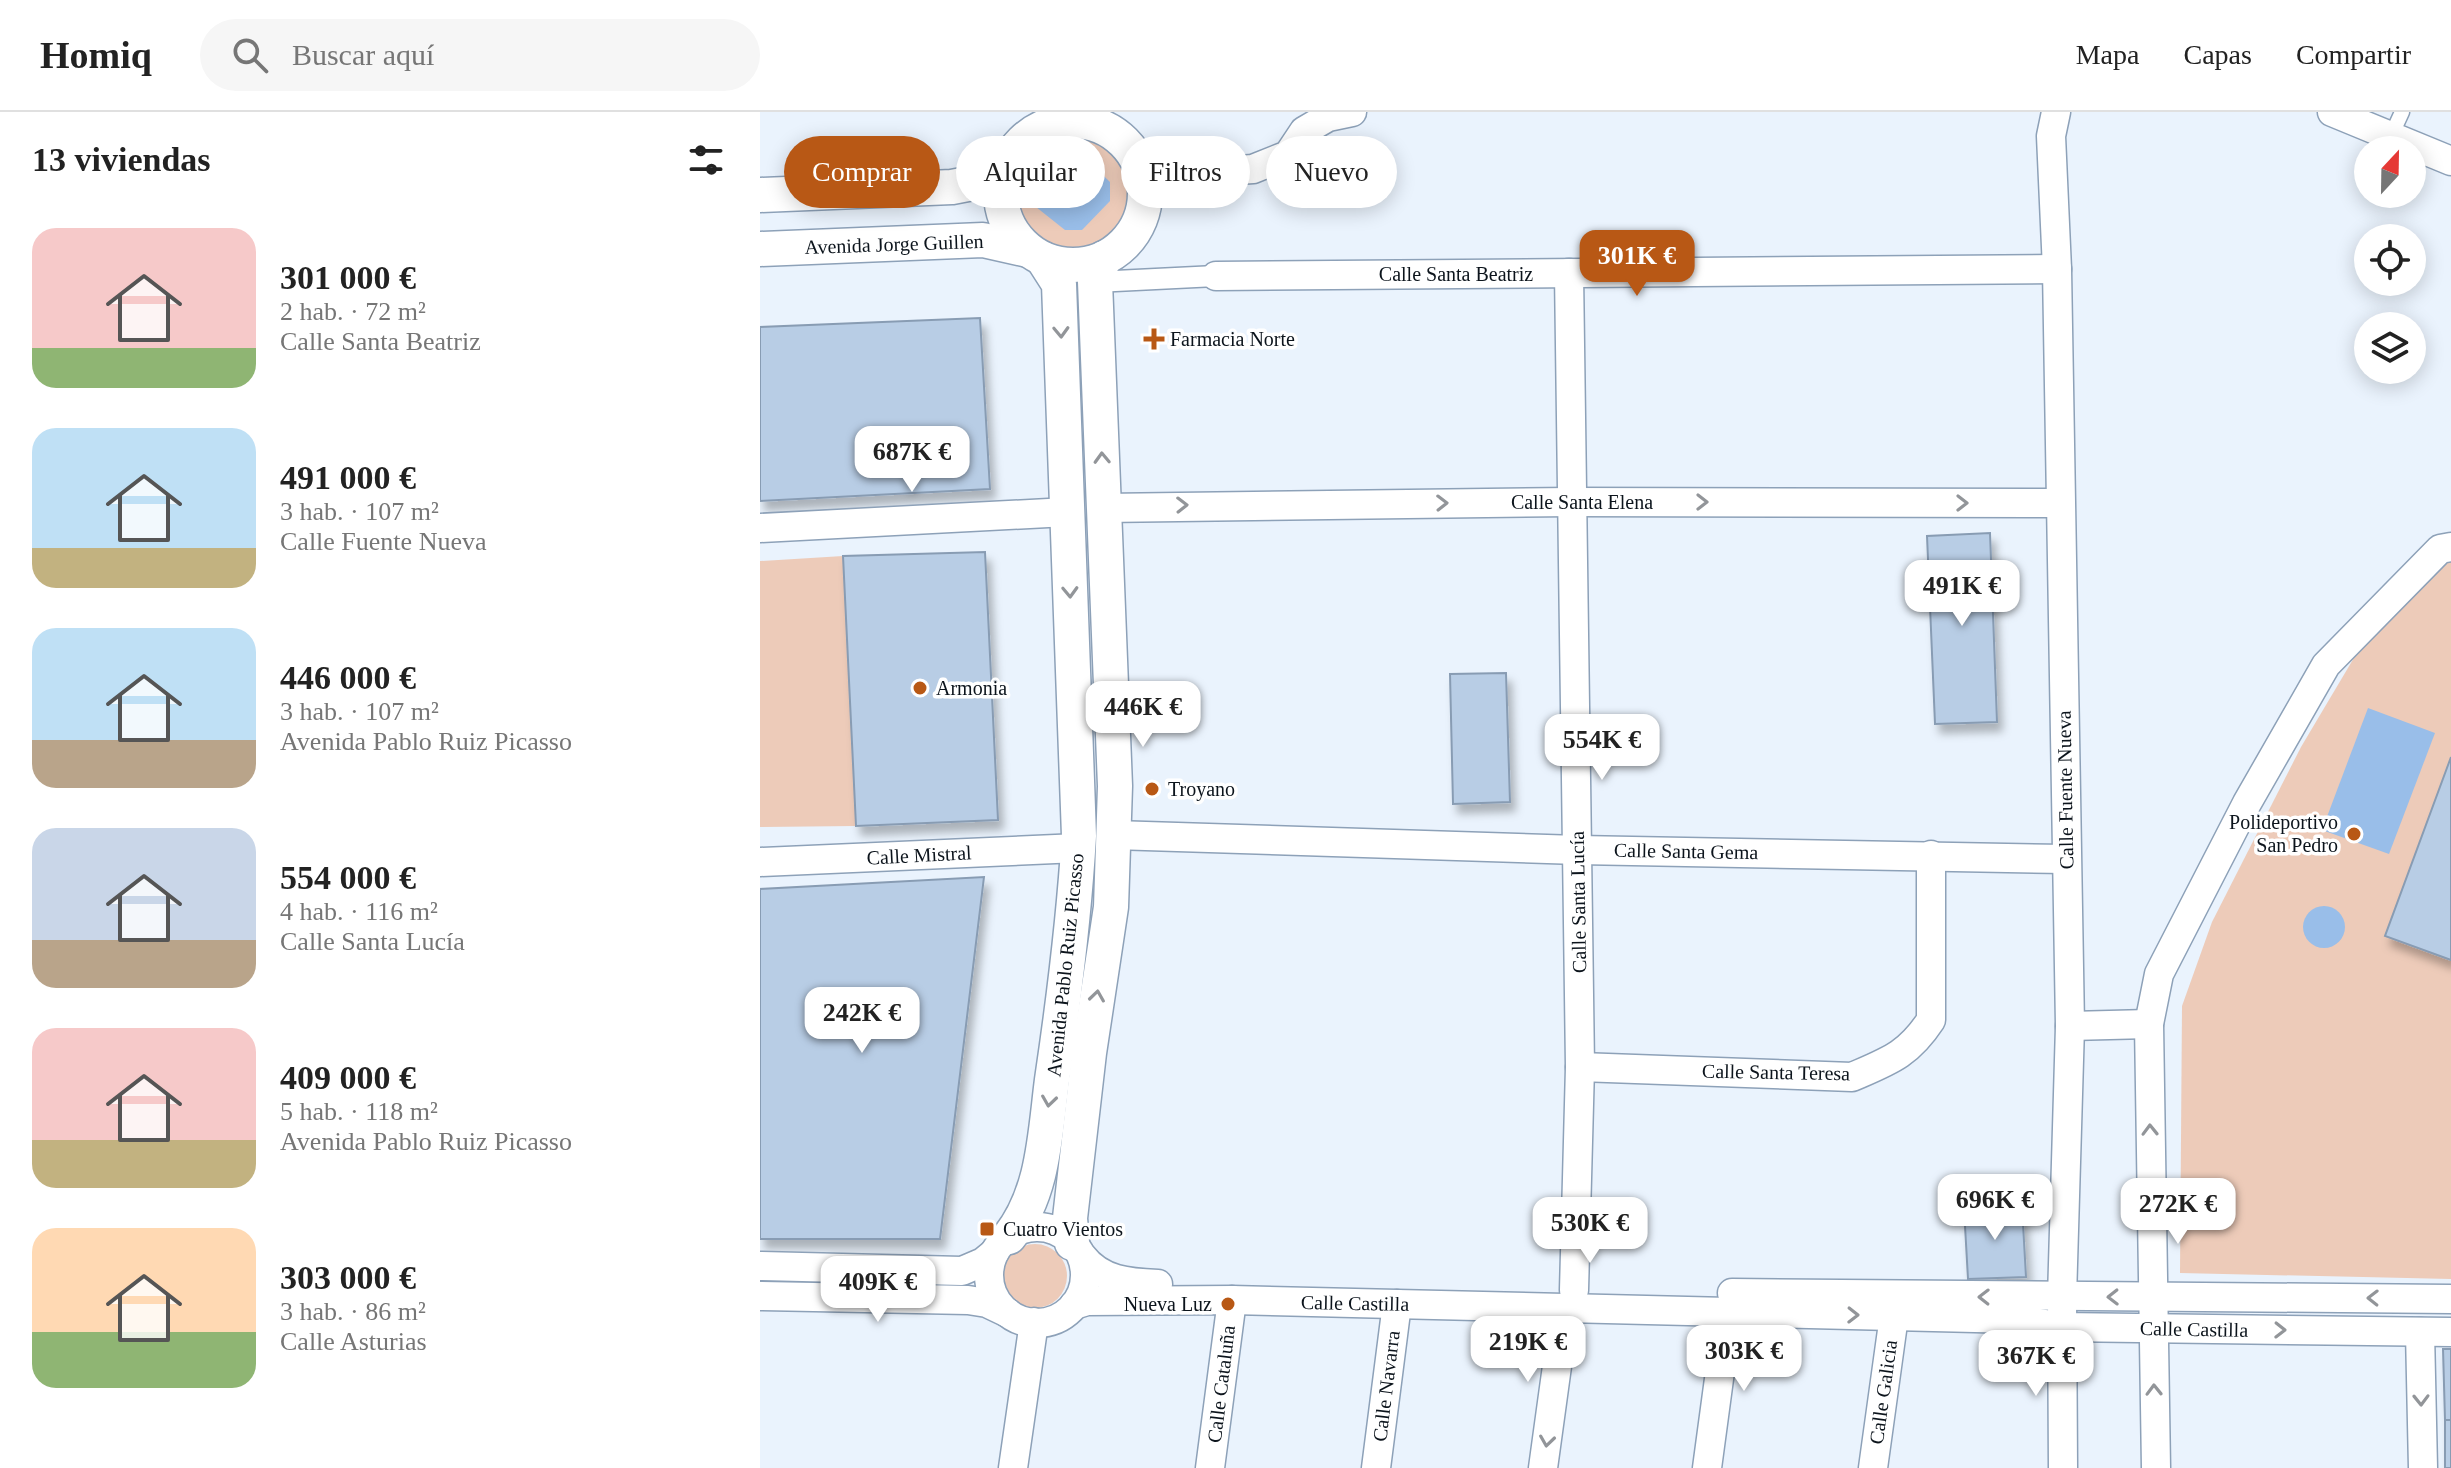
<!DOCTYPE html>
<html lang="es">
<head>
<meta charset="utf-8">
<style>
	:root { --surface:#fff; --page:#f6f6f6; --text:#222; --muted:#767676; --line:#e0e0e0; --accent:#b85815 }
	body { margin:0; font-family:"Times New Roman",serif; background:var(--page); color:var(--text); height:100vh; display:flex; flex-direction:column; font-size:30px; white-space:nowrap }
	* { box-sizing:border-box; margin:0 }
	p { font-size:26px; color:var(--muted) }
	.icon { flex:none; width:44px; height:44px; fill:none; stroke:currentColor; stroke-width:2; stroke-linecap:round; stroke-linejoin:round }
	.map { position:relative; flex:1; overflow:hidden }
	.panel { display:flex; flex-direction:column; background:var(--surface); width:760px }
	.panel>* { flex:none }
	.hud { position:absolute; left:24px; top:24px; width:760px; height:72px; display:flex; gap:16px }
	.needle { width:52px; rotate:22deg }
	.tools { position:absolute; left:1594px; top:24px; display:grid; gap:16px }
	.tools a { display:grid; place-items:center; width:72px; height:72px; border-radius:50%; background:var(--surface); box-shadow:0 4px 20px #0003; font-size:40px }
	.price { position:absolute; translate:-50% -68px; padding:0 18px; border-radius:16px; background:#fff; color:#222; font-size:26px; line-height:52px; filter:drop-shadow(0 2px 4px #0008) }
	.price::after { content:''; position:absolute; left:50%; top:48px; width:24px; height:18px; margin-left:-12px; background:inherit; clip-path:polygon(0 0,100% 0,50% 100%) }
	.price.active { background:var(--accent); color:#fff }
	ul { padding:0; list-style:none }
	li { display:flex; align-items:center; gap:24px; height:200px; padding:0 32px }
	li span { display:grid; place-items:center; flex:none; width:224px; height:160px; border-radius:24px; color:#555 }
	li>.icon { margin-inline-start:auto }
	span .icon { width:96px; height:96px; fill:#fffc; stroke-width:1 }
	li b { font-size:34px }
	h2 { display:flex; justify-content:space-between; align-items:center; height:96px; padding:0 32px; font-size:34px }
	.pill { padding:0 28px; border-radius:36px; background:var(--surface); box-shadow:0 4px 20px #0003; font-size:28px; line-height:72px }
	.pill.active { background:var(--accent); color:#fff }
	header { display:flex; align-items:center; gap:48px; box-sizing:border-box; height:112px; padding:0 40px; background:var(--surface); border-bottom:2px solid var(--line) }
	header strong { font-size:38px }
	nav { display:flex; gap:44px; margin-inline-start:auto; font-size:28px }
	.search { width:560px; height:72px; background:var(--page); display:flex; align-items:center; gap:20px; box-sizing:border-box; padding:0 28px; border-radius:44px; color:var(--muted); font-size:30px }
	main { display:flex; flex:1; min-height:0 }
	.map>svg:first-child { display:block }
	.green { fill:#edcbb9 }
	.water { fill:#99bee9 }
	.building { fill:#b8cde5; stroke:#889cb3; stroke-width:2; filter:url(#shadow) }
	.lines { fill:none; stroke-linecap:round; stroke-linejoin:round }
	.service-casing { stroke:#8da1b8; stroke-width:17 }
	.pedestrian-casing { stroke:#8da1b8; stroke-width:23 }
	.minor-casing { stroke:#8da1b8; stroke-width:31 }
	.tertiary-casing { stroke:#8da1b8; stroke-width:37 }
	.service { stroke:#fff; stroke-width:14 }
	.pedestrian { stroke:#fff; stroke-width:20 }
	.minor { stroke:#fff; stroke-width:28 }
	.tertiary { stroke:#fff; stroke-width:34 }
	.oneway { stroke:#929599 }
	.poi-dot { fill:#b85815; stroke:#fff; stroke-width:3 }
	.labels { text-anchor:middle; stroke-width:7; stroke-linejoin:round; paint-order:stroke }
	.street-label { font-size:20px; fill:#0c141c; stroke:#fff }
	.poi-label { font-size:20px; fill:#0c141c; stroke:#fff; text-anchor:start }
</style>
</head>
<body>
<header>
<strong>Homiq</strong>
<div class="search"><svg class="icon" aria-label="search" viewBox="0 0 24 24"><circle cx="10" cy="10" r="6"/><path d="M15 15l6 6"/></svg>Buscar aquí</div>
<nav><a>Mapa</a><a>Capas</a><a>Compartir</a></nav>
</header>
<main>
<section class="panel">
<h2>13 viviendas<svg class="icon" aria-label="filters" viewBox="0 0 24 24"><path d="M4 7h16M4 17h16"/><circle cx="9" cy="7" r="2"/><circle cx="15" cy="17" r="2"/></svg></h2>
<ul>
<li><span style="background:linear-gradient(#f6c9c9 75%,#8fb573 0)"><svg class="icon" aria-label="home" viewBox="0 0 24 24"><path d="M3 11l9-7 9 7M6 9v11h12V9"/></svg></span><div><b>301 000 €</b><p>2 hab. · 72 m²</p><p>Calle Santa Beatriz</p></div></li>
<li><span style="background:linear-gradient(#bfe0f5 75%,#c2b280 0)"><svg class="icon" aria-label="home" viewBox="0 0 24 24"><path d="M3 11l9-7 9 7M6 9v11h12V9"/></svg></span><div><b>491 000 €</b><p>3 hab. · 107 m²</p><p>Calle Fuente Nueva</p></div></li>
<li><span style="background:linear-gradient(#bfe0f5 70%,#b9a48a 0)"><svg class="icon" aria-label="home" viewBox="0 0 24 24"><path d="M3 11l9-7 9 7M6 9v11h12V9"/></svg></span><div><b>446 000 €</b><p>3 hab. · 107 m²</p><p>Avenida Pablo Ruiz Picasso</p></div></li>
<li><span style="background:linear-gradient(#c9d6e8 70%,#b9a48a 0)"><svg class="icon" aria-label="home" viewBox="0 0 24 24"><path d="M3 11l9-7 9 7M6 9v11h12V9"/></svg></span><div><b>554 000 €</b><p>4 hab. · 116 m²</p><p>Calle Santa Lucía</p></div></li>
<li><span style="background:linear-gradient(#f6c9c9 70%,#c2b280 0)"><svg class="icon" aria-label="home" viewBox="0 0 24 24"><path d="M3 11l9-7 9 7M6 9v11h12V9"/></svg></span><div><b>409 000 €</b><p>5 hab. · 118 m²</p><p>Avenida Pablo Ruiz Picasso</p></div></li>
<li><span style="background:linear-gradient(#ffd9b3 65%,#8fb573 0)"><svg class="icon" aria-label="home" viewBox="0 0 24 24"><path d="M3 11l9-7 9 7M6 9v11h12V9"/></svg></span><div><b>303 000 €</b><p>3 hab. · 86 m²</p><p>Calle Asturias</p></div></li>
</ul>
</section>
<div class="map">
<svg width="1691" height="1356" viewBox="0 0 1691 1356">
	<defs>
		<filter id="shadow"><feDropShadow dx="5" dy="9" stdDeviation="4" flood-color="#0004"/></filter>
	</defs>
	<rect width="100%" height="100%" fill="#eaf3fd"/>
	<g class="green">
		<circle cx="313" cy="82" r="55"/>
		<polygon points="83,444 96,714 0,715 0,449"/>
		<polygon points="1691,444 1691,1167 1420,1161 1422,894 1452,810 1541,635 1604,529"/>
		<circle cx="275" cy="1164" r="32"/>
	</g>
	<g class="water">
		<polygon points="302,43 322,43 350,70 350,89 322,118 305,118 276,95 275,73"/>
		<polygon points="1608,596 1675,621 1629,742 1562,718"/>
		<circle cx="1564" cy="815" r="21"/>
	</g>
	<g class="building">
		<polygon points="220,206 230,377 0,389 0,215"/>
		<polygon points="1230,421 1237,610 1175,612 1167,424"/>
		<polygon points="225,440 238,708 96,714 83,444"/>
		<polygon points="746,561 750,690 693,692 690,562"/>
		<polygon points="1691,645 1691,848 1625,824"/>
		<polygon points="224,765 180,1127 0,1127 0,777"/>
		<polygon points="1262,1094 1266,1165 1208,1167 1204,1096"/>
		<polygon points="1683,1237 1691,1237 1691,1308 1685,1308"/>
		<rect x="1685" y="1308" width="6" height="48"/>
	</g>
	<g class="lines">
		<g class="service-casing">
			<polyline id="service" points="1631,24 1642,0"/>
		</g>
		<g class="pedestrian-casing">
			<polyline id="pedestrian" points="335,170 456,164"/>
		</g>
		<g class="minor-casing">
			<g id="minor">
				<polyline points="1296,0 1291,24 1297,157 1310,914 1302,1186 1303,1356"/>
				<polyline points="1572,0 1691,49"/>
				<polyline points="380,53 433,61 493,57 528,43 544,19 568,5 592,0"/>
				<polyline points="809,161 820,955 814,1178"/>
				<polyline points="456,164 1297,157"/>
				<polyline points="344,396 811,390 1300,391"/>
				<polyline points="0,416 307,400"/>
				<polyline points="354,723 818,738 1305,747"/>
				<polyline points="0,750 318,736"/>
				<polyline points="1310,914 1389,912"/>
				<path d="M 820,955 L 1092,965 C 1129,949 1148,943 1171,908 L 1171,743"/>
				<circle cx="277" cy="1163" r="48"/>
				<path d="M 322,1144 C 341,1169 369,1171 398,1172"/>
				<polyline points="0,1154 202,1159 223,1150 234,1141"/>
				<polyline points="972,1181 1691,1187"/>
				<polyline points="0,1184 208,1188 227,1191 248,1201"/>
				<polyline points="314,1193 327,1189 472,1188 1256,1207 1302,1215 1691,1220"/>
				<polyline points="1660,1220 1663,1356"/>
				<polyline points="253,1356 274,1210"/>
				<polyline points="450,1356 472,1188"/>
				<polyline points="616,1356 637,1192"/>
				<polyline points="783,1356 805,1196"/>
				<polyline points="947,1356 968,1200"/>
				<polyline points="1113,1356 1134,1204"/>
				<polyline points="1396,1356 1389,912 1399,862 1487,691 1566,553 1680,437 1691,435"/>
			</g>
		</g>
		<g class="tertiary-casing">
			<g id="tertiary">
				<circle cx="313" cy="81" r="72"/>
				<polyline points="0,83 192,75 223,69 244,59"/>
				<polyline points="0,137 223,128 268,138"/>
				<path d="M 249,1125 C 284,1081 285,1022 292,968 C 304,887 314,806 319,724 L 299,172 L 283,147"/>
				<polyline points="312,1131 310,1106 329,941 351,795 355,674 335,170 344,146"/>
			</g>
		</g>
		<use href="#service" class="service"/>
		<use href="#pedestrian" class="pedestrian"/>
		<use href="#minor" class="minor"/>
		<use href="#tertiary" class="tertiary"/>
	</g>
	<defs><path id="oneway-chevron" d="M-2-3.5L2.5 0L-2 3.5" fill="none" stroke-width="1.6" stroke-linecap="round" stroke-linejoin="round" transform="scale(2)"/></defs>
	<g class="oneway">
		<use href="#oneway-chevron" transform="translate(301 220) rotate(88)"/>
		<use href="#oneway-chevron" transform="translate(342 346) rotate(-92)"/>
		<use href="#oneway-chevron" transform="translate(942 390)"/>
		<use href="#oneway-chevron" transform="translate(682 391) rotate(-1)"/>
		<use href="#oneway-chevron" transform="translate(1202 391)"/>
		<use href="#oneway-chevron" transform="translate(422 393) rotate(-1)"/>
		<use href="#oneway-chevron" transform="translate(310 480) rotate(88)"/>
		<use href="#oneway-chevron" transform="translate(337 884) rotate(-82)"/>
		<use href="#oneway-chevron" transform="translate(289 989) rotate(98)"/>
		<use href="#oneway-chevron" transform="translate(1390 1018) rotate(-91)"/>
		<use href="#oneway-chevron" transform="translate(1224 1185) rotate(-179)"/>
		<use href="#oneway-chevron" transform="translate(1353 1185) rotate(179)"/>
		<use href="#oneway-chevron" transform="translate(1613 1186) rotate(-179)"/>
		<use href="#oneway-chevron" transform="translate(1093 1203) rotate(1)"/>
		<use href="#oneway-chevron" transform="translate(1520 1218) rotate(1)"/>
		<use href="#oneway-chevron" transform="translate(1394 1278) rotate(-91)"/>
		<use href="#oneway-chevron" transform="translate(1661 1288) rotate(89)"/>
		<use href="#oneway-chevron" transform="translate(787 1329) rotate(98)"/>
	</g>
	<g class="poi-dot">
		<path d="M390 215h8v8h8v8h-8v8h-8v-8h-8v-8h8z"/>
		<circle cx="160" cy="576" r="8"/>
		<circle cx="392" cy="677" r="8"/>
		<circle cx="1594" cy="722" r="8"/>
		<rect x="219" y="1109" width="16" height="16" rx="4"/>
		<circle cx="468" cy="1192" r="8"/>
	</g>
	<g class="labels">
		<g class="street-label">
			<text transform="translate(134 132) rotate(-2)" y="7">Avenida Jorge Guillen</text>
			<text x="696" y="169">Calle Santa Beatriz</text>
			<text x="822" y="397">Calle Santa Elena</text>
			<text transform="translate(1305 678) rotate(-91)" y="7">Calle Fuente Nueva</text>
			<text transform="translate(926 739) rotate(1)" y="7">Calle Santa Gema</text>
			<text transform="translate(159 743) rotate(-3)" y="7">Calle Mistral</text>
			<text transform="translate(818 790) rotate(-91)" y="7">Calle Santa Lucía</text>
			<text transform="translate(305 853) rotate(-84)" y="7">Avenida Pablo Ruiz Picasso</text>
			<text transform="translate(1016 960) rotate(1)" y="7">Calle Santa Teresa</text>
			<text transform="translate(595 1191) rotate(1)" y="7">Calle Castilla</text>
			<text transform="translate(1434 1217) rotate(1)" y="7">Calle Castilla</text>
			<text transform="translate(461 1272) rotate(-83)" y="7">Calle Cataluña</text>
			<text transform="translate(626 1274) rotate(-83)" y="7">Calle Navarra</text>
			<text transform="translate(1123 1280) rotate(-82)" y="7">Calle Galicia</text>
		</g>
		<g class="poi-label">
			<text x="410" y="234">Farmacia Norte</text>
			<text x="176" y="583">Armonia</text>
			<text x="408" y="684">Troyano</text>
			<text x="1578" y="717" text-anchor="end">Polideportivo<tspan x="1578" dy="23">San Pedro</tspan></text>
			<text x="243" y="1124">Cuatro Vientos</text>
			<text x="452" y="1199" text-anchor="end">Nueva Luz</text>
		</g>
	</g>
</svg>
<div class="tools">
<a><svg class="needle" viewBox="-14 -14 28 28"><path d="M0-13l5 13h-10z" fill="#e53935"/><path d="M0 13l5-13h-10z" fill="#767676"/></svg></a>
<a><svg class="icon" aria-label="locate" viewBox="0 0 24 24"><circle cx="12" cy="12" r="6"/><path d="M12 2v4M12 18v4M2 12h4M18 12h4"/></svg></a>
<a><svg class="icon" aria-label="layers" viewBox="0 0 24 24"><path d="M12 4l9 5-9 5-9-5zM3 14l9 5 9-5"/></svg></a>
</div>
<b class="price active" style="left:877px;top:186px">301K €</b>
<b class="price" style="left:152px;top:382px">687K €</b>
<b class="price" style="left:1202px;top:516px">491K €</b>
<b class="price" style="left:383px;top:637px">446K €</b>
<b class="price" style="left:842px;top:670px">554K €</b>
<b class="price" style="left:102px;top:943px">242K €</b>
<b class="price" style="left:1235px;top:1130px">696K €</b>
<b class="price" style="left:1418px;top:1134px">272K €</b>
<b class="price" style="left:830px;top:1153px">530K €</b>
<b class="price" style="left:118px;top:1212px">409K €</b>
<b class="price" style="left:768px;top:1272px">219K €</b>
<b class="price" style="left:984px;top:1281px">303K €</b>
<b class="price" style="left:1276px;top:1286px">367K €</b>
<div class="hud">
<a class="pill active">Comprar</a>
<a class="pill">Alquilar</a>
<a class="pill">Filtros</a>
<a class="pill">Nuevo</a>
</div>
</div>
</main>
</body>
</html>
